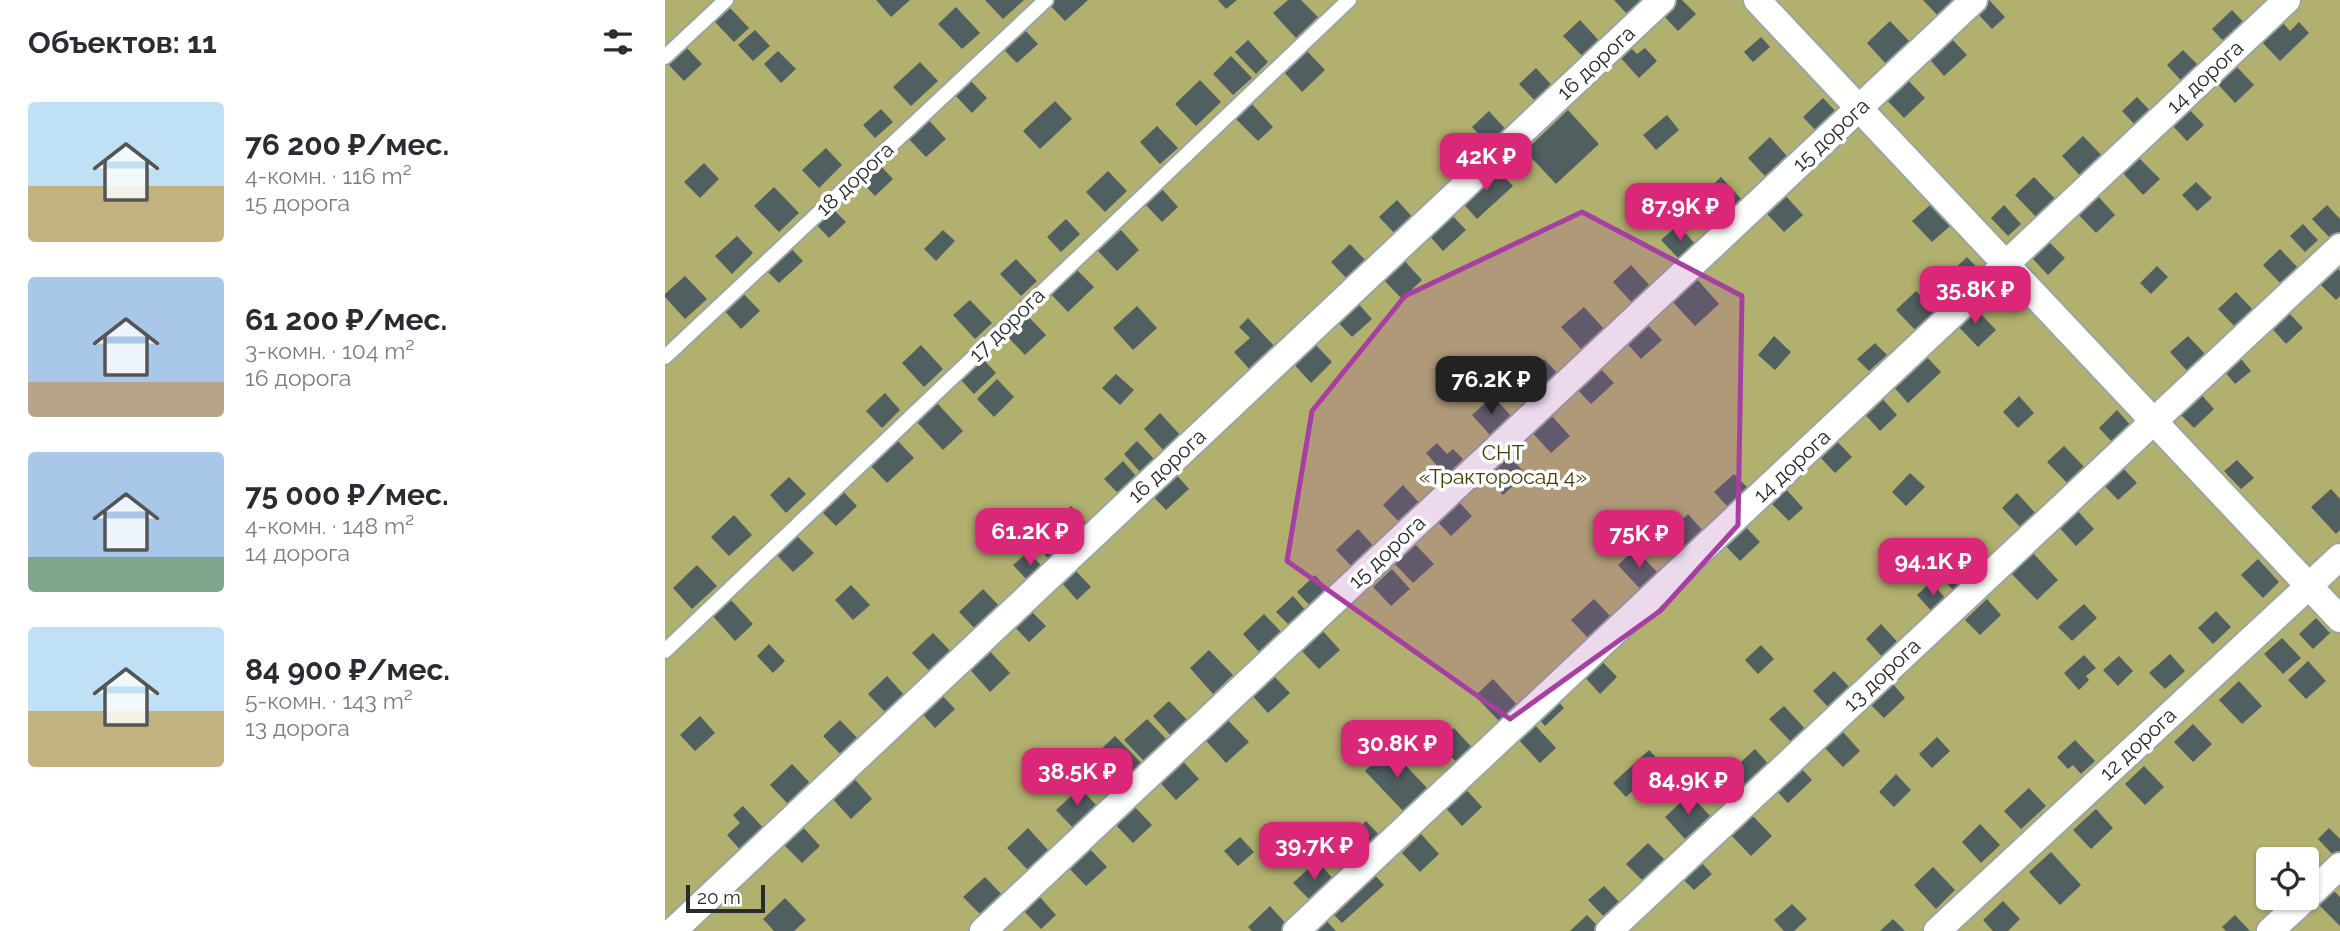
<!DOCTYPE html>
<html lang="ru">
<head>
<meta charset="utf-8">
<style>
	:root { --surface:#fff; --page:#f2f2f3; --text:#2b2b33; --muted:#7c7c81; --accent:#db2777 }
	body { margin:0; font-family:Raleway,sans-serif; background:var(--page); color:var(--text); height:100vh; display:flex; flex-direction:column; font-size:26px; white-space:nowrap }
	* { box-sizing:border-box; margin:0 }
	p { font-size:23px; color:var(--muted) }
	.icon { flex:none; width:38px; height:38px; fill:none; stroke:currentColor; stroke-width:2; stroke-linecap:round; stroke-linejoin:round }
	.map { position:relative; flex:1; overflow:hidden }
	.sheet { display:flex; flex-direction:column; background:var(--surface); width:665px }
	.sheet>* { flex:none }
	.controls { position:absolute; left:1591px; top:847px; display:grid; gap:14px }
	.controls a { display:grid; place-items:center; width:63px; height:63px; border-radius:7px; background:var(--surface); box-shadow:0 2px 5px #0004; font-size:35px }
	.scale { position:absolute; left:21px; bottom:18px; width:79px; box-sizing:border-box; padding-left:7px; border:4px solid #262c2a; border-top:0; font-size:19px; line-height:24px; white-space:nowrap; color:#262c2a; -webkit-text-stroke:5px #fff; paint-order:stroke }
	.price { position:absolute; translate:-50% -60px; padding:0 16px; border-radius:14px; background:var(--accent); color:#fff; font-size:23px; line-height:46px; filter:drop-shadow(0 2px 4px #0008) }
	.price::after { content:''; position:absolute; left:50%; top:42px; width:21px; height:16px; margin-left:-10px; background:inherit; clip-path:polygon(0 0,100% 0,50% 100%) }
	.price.on { background:#222; color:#fff }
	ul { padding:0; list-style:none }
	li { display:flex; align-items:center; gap:21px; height:175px; padding:0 28px }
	li span { display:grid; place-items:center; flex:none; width:196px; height:140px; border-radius:7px; color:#555 }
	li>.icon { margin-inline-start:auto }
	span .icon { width:84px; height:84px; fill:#fffc; stroke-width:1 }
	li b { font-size:30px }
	h2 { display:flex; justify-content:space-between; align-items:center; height:84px; padding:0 28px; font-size:30px }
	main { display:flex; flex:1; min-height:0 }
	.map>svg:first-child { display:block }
	.green { fill:#b2b06f; fill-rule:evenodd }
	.building { fill:#505f60 }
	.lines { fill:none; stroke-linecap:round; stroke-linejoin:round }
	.lane-casing { stroke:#98a6a1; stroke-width:18 }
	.street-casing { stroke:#98a6a1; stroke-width:30 }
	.lane { stroke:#fff; stroke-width:14 }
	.street { stroke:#fff; stroke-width:26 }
	.marked { fill:#a73fa2; fill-opacity:0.2; stroke:#a73fa2; stroke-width:5; stroke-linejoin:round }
	.labels { text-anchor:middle; stroke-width:7; stroke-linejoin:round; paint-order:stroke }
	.street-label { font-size:21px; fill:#262c2a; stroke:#fff }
	.park-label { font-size:21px; fill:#413e03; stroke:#fff }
</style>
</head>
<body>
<main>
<section class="sheet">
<h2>Объектов: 11<svg class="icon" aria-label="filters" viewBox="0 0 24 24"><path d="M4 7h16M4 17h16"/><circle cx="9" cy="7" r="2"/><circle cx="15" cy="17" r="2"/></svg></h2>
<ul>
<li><span style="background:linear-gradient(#bfe0f5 60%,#c2b280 0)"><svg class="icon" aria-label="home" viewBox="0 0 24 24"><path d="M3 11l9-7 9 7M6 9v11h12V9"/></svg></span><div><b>76 200 ₽/мес.</b><p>4-комн. · 116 m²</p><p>15 дорога</p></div></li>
<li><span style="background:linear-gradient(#a9c7e8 75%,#b9a48a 0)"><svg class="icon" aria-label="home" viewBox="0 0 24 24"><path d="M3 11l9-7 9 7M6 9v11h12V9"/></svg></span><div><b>61 200 ₽/мес.</b><p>3-комн. · 104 m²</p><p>16 дорога</p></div></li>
<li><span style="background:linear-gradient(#a9c7e8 75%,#7fa58c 0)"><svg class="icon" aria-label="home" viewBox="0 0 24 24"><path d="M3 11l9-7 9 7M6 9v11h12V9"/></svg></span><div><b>75 000 ₽/мес.</b><p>4-комн. · 148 m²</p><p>14 дорога</p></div></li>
<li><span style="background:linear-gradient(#bfe0f5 60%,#c2b280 0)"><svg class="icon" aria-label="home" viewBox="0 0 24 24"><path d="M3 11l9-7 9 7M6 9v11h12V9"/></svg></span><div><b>84 900 ₽/мес.</b><p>5-комн. · 143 m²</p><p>13 дорога</p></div></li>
</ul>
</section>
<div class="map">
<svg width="1675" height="931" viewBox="0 0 1675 931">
	<rect width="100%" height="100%" fill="#d3e2dc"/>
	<path class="green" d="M 0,0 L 1675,0 L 1675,931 L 0,931 ZM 1603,859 L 1642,859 L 1642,898 L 1603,898 Z"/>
	<g class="building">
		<polygon points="211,0 245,0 226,17"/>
		<polygon points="320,0 359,0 338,19"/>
		<polygon points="380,0 423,0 400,21"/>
		<polygon points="553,0 572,0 561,9"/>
		<polygon points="623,0 636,0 653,17 631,38 608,13"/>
		<polygon points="949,0 982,0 964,16"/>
		<polygon points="1010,0 1017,0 1031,14 1013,31 996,13"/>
		<polygon points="1258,0 1293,0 1276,19"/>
		<polygon points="1324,0 1340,17 1327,29 1311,12"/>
		<polygon points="291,7 315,33 297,49 273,24"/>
		<polygon points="65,8 84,28 69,42 50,22"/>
		<polygon points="1567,10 1583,27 1563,46 1547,29"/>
		<polygon points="915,20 938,45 921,60 898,36"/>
		<polygon points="1225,21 1245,42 1221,64 1202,43"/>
		<polygon points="1616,21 1625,31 1634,22 1644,33 1615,61 1595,40"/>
		<polygon points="356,26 373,44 352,63 335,46"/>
		<polygon points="90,30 105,46 88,61 73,45"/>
		<polygon points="1284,36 1302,55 1279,76 1262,56"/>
		<polygon points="1096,37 1105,47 1088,62 1079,52"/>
		<polygon points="583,40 603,62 591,74 570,52"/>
		<polygon points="21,47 37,64 19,81 3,64"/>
		<polygon points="965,47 972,54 980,48 992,61 974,78 954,56"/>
		<polygon points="1518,50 1538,70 1521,86 1502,65"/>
		<polygon points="113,51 131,69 116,83 99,64"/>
		<polygon points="642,51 660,70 637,92 619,72"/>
		<polygon points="566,56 587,78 568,95 548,74"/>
		<polygon points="255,62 273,81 246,106 228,87"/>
		<polygon points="1570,65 1589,85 1570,103 1551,82"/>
		<polygon points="871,68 890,89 873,104 854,84"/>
		<polygon points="1239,76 1260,98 1239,118 1218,96"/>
		<polygon points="303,78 322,98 307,113 288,93"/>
		<polygon points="535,80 556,102 531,126 510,104"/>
		<polygon points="1472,97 1488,114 1473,128 1457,111"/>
		<polygon points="1158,98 1174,115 1154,134 1138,117"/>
		<polygon points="390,101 407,119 375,149 358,131"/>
		<polygon points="586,103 608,127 593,141 570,118"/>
		<polygon points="1523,108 1539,125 1522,141 1506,124"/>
		<polygon points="216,109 228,122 210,138 198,125"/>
		<polygon points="903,110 934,144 891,184 860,151"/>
		<polygon points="824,111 843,132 827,148 807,127"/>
		<polygon points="1002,115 1014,130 991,150 978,135"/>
		<polygon points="260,116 281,139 261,157 240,135"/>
		<polygon points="492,126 513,148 495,164 475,142"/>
		<polygon points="1418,136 1442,161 1420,181 1397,156"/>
		<polygon points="1105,137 1122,156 1100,176 1083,158"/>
		<polygon points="161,148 177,165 154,188 137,170"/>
		<polygon points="1474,158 1495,179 1478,195 1458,173"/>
		<polygon points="212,162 228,179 210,196 194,179"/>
		<polygon points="39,163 54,179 35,198 19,182"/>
		<polygon points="830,167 848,186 812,219 795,200"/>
		<polygon points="443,171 462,191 440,212 421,192"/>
		<polygon points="1056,177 1078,201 1058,220 1036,196"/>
		<polygon points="1369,177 1395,204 1376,222 1350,195"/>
		<polygon points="1531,182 1547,198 1532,211 1517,195"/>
		<polygon points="109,187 134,213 114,232 89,206"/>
		<polygon points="496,188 513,207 497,222 480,204"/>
		<polygon points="1120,195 1138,215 1119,232 1101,213"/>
		<polygon points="1432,195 1450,215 1431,233 1412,213"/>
		<polygon points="732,200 750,220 733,237 714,217"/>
		<polygon points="164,205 181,222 164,238 147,220"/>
		<polygon points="1265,205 1285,226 1267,242 1247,221"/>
		<polygon points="1339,205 1356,224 1343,236 1326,218"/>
		<polygon points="1662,205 1675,219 1675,235 1668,241 1647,219"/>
		<polygon points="784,212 801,230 778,251 762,233"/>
		<polygon points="401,219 415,234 396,252 382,237"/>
		<polygon points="1638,224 1653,240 1640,252 1625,236"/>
		<polygon points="1013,225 1033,247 1017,262 996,240"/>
		<polygon points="278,230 290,241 271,261 259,249"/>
		<polygon points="456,230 474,250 452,271 433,251"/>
		<polygon points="72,236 88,253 67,274 50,256"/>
		<polygon points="1383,241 1400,258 1383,275 1366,257"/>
		<polygon points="121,243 138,261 114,283 97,266"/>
		<polygon points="685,244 703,263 684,281 666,262"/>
		<polygon points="1615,249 1634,269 1617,285 1598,265"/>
		<polygon points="736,257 757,280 737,299 715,276"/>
		<polygon points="1302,257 1320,276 1300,295 1282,276"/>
		<polygon points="351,259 372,281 356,296 335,274"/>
		<polygon points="966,265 987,288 969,305 948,282"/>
		<polygon points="1492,266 1503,277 1486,294 1475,283"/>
		<polygon points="1672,268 1675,271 1675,296 1671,300 1655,284"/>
		<polygon points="411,269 429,287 403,312 385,293"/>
		<polygon points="20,276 42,299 20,319 0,297 0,294"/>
		<polygon points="1031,278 1054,304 1030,326 1007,301"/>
		<polygon points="75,290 95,311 76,329 56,307"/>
		<polygon points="1251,291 1274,315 1254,334 1231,310"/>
		<polygon points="1571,292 1590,312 1572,329 1553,309"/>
		<polygon points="305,300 327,323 310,339 288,315"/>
		<polygon points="690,300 707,319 687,337 670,319"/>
		<polygon points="472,306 492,328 468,350 448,328"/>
		<polygon points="1308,306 1331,330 1313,347 1290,323"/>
		<polygon points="919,307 941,331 919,352 896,327"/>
		<polygon points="1620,309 1638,328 1621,344 1603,324"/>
		<polygon points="362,315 381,335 360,355 341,335"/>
		<polygon points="583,318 612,349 587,372 569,352 585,338 574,327"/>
		<polygon points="979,321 997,340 976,359 959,340"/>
		<polygon points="1109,336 1126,352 1110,370 1093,355"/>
		<polygon points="1523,336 1542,356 1524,373 1505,352"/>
		<polygon points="647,341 667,362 646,383 626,361"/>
		<polygon points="1210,343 1222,355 1204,371 1192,359"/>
		<polygon points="256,345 278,369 259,387 237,363"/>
		<polygon points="1259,354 1276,372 1243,403 1226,384"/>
		<polygon points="317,358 331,373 309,394 295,379"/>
		<polygon points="879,359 896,377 873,399 856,381"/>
		<polygon points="1576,359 1586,371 1570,384 1560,372"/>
		<polygon points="931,364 949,383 926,404 908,385"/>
		<polygon points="451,374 469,390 455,405 437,388"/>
		<polygon points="332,379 349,397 329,417 312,399"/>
		<polygon points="1534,392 1549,409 1529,428 1513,412"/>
		<polygon points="220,393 235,410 217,428 201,411"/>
		<polygon points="1213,394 1232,415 1215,431 1196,410"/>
		<polygon points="828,396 846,416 825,435 807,415"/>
		<polygon points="1354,396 1369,413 1353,428 1338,412"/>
		<polygon points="271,402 298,431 278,450 251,421"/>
		<polygon points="1452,410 1467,427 1449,444 1434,428"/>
		<polygon points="495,413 516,436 499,451 479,429"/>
		<polygon points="884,413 905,436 886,453 865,430"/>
		<polygon points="1168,437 1187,457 1170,473 1151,453"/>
		<polygon points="231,439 249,458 222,483 204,464"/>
		<polygon points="472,441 490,460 476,473 459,454"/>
		<polygon points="772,443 782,454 788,449 798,459 781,476 761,453"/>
		<polygon points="1399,446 1422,470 1405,486 1382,462"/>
		<polygon points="839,451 861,474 838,495 816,472"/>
		<polygon points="1572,460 1589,478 1576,489 1559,471"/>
		<polygon points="458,461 473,478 454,494 439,479"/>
		<polygon points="1454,464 1472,483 1453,500 1435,481"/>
		<polygon points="508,471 524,489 501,510 485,493"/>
		<polygon points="1245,473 1260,487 1241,506 1227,492"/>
		<polygon points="1069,474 1083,488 1063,507 1049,492"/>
		<polygon points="124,477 141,494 121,513 105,495"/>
		<polygon points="738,485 758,507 738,526 718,505"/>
		<polygon points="1119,487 1138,508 1124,521 1104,501"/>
		<polygon points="176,489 192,506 171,526 155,510"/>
		<polygon points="1666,489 1675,499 1675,530 1671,534 1646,507"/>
		<polygon points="1352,493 1375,518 1360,532 1337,508"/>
		<polygon points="791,499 807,516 786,536 770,519"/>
		<polygon points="406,506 424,526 386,561 367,542"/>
		<polygon points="1410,508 1429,529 1411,546 1392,525"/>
		<polygon points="1023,514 1040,533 1023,550 1005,531"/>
		<polygon points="69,515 87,535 64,556 46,537"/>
		<polygon points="1077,523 1095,542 1075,561 1057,542"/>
		<polygon points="693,529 713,551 691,571 671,550"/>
		<polygon points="132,536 149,553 128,572 112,555"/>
		<polygon points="1304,539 1325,561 1291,593 1270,571"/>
		<polygon points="750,544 769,564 748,583 729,563"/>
		<polygon points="970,549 995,575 978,592 953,565"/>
		<polygon points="363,552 381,570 366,584 348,565"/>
		<polygon points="1367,552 1393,580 1372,600 1345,572"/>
		<polygon points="1593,559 1614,582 1598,598 1576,575"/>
		<polygon points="32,565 52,586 27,609 8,588"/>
		<polygon points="727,569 745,589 726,606 708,587"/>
		<polygon points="410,570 426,587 412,600 396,582"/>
		<polygon points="650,575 666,593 648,609 632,592"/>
		<polygon points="1266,582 1283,601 1269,614 1252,595"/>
		<polygon points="186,585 205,605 188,620 170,600"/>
		<polygon points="318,589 340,612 316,635 294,612"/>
		<polygon points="628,596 643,613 627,628 611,612"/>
		<polygon points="65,599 88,624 70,641 47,615"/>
		<polygon points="929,599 948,619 925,640 906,620"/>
		<polygon points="1322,599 1336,615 1315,635 1300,620"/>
		<polygon points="1419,604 1432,618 1407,641 1393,627"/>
		<polygon points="363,608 381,626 364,642 346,623"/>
		<polygon points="1551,611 1566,627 1548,644 1533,628"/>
		<polygon points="599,614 618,634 596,654 578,634"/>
		<polygon points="1651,618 1665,633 1648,649 1634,634"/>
		<polygon points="1216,624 1236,646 1220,660 1201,639"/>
		<polygon points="655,628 675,650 654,669 634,648"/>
		<polygon points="268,633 292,658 271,678 247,653"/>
		<polygon points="1617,638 1636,658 1618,674 1599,654"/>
		<polygon points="104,644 120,661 108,673 92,656"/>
		<polygon points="1096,645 1109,659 1093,674 1080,660"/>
		<polygon points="321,647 345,673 325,692 301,665"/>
		<polygon points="544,650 568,675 548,694 525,668"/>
		<polygon points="1505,654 1520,671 1500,689 1484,673"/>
		<polygon points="1419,655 1431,668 1421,676 1424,680 1414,690 1399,673"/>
		<polygon points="1454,656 1468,671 1453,686 1438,670"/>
		<polygon points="934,658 952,677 935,694 917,674"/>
		<polygon points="1643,661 1661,681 1641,699 1623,680"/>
		<polygon points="1169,671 1188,691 1167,711 1148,691"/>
		<polygon points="606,673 625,693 603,713 585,693"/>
		<polygon points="222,676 241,697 222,714 203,694"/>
		<polygon points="828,679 855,708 838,725 810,696"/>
		<polygon points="1574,681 1597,706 1577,724 1554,700"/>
		<polygon points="1227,683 1240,698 1219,718 1205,704"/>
		<polygon points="274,692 290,709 270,728 254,710"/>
		<polygon points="892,700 899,708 880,726 873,718"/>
		<polygon points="504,701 524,722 507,737 488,716"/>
		<polygon points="1119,706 1143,732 1129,745 1104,719"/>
		<polygon points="557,714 584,742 561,763 535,734"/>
		<polygon points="35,716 50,733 30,751 15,735"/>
		<polygon points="482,719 504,742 481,763 459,740"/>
		<polygon points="175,720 197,743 180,759 158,736"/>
		<polygon points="869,724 891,748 875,763 853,739"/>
		<polygon points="1528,724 1547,744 1528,762 1509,742"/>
		<polygon points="789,728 811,752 795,766 773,743"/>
		<polygon points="1178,732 1195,751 1178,767 1160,748"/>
		<polygon points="450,736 479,766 462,782 434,751"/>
		<polygon points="1272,737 1285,751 1267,768 1254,754"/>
		<polygon points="1410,740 1430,761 1416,774 1408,765 1403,769 1392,757"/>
		<polygon points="724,748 763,789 739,812 700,771"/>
		<polygon points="1090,749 1106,767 1079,792 1062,775"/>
		<polygon points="984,750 997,764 961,797 948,783"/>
		<polygon points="514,757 534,779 511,800 491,778"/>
		<polygon points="127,764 146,784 124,805 105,785"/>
		<polygon points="1132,764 1147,780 1123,803 1108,787"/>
		<polygon points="1479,766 1499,787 1480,805 1460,784"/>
		<polygon points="1231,774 1246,790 1229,807 1214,792"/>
		<polygon points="187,776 207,799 186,819 165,796"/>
		<polygon points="797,785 817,807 797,826 777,804"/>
		<polygon points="415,788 433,807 409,829 391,810"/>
		<polygon points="1364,788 1381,806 1356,829 1339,811"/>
		<polygon points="1025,794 1045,816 1020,839 1000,817"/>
		<polygon points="467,804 487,825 468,843 448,822"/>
		<polygon points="78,806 102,832 79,854 62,835 75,823 68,815"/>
		<polygon points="1431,809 1448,828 1426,849 1408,830"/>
		<polygon points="1085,813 1107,836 1086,856 1064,833"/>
		<polygon points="701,821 718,839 696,860 679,842"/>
		<polygon points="135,824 155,846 137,863 116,842"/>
		<polygon points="1315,824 1335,845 1316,863 1297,842"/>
		<polygon points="363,828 384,851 363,870 342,848"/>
		<polygon points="1664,828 1675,839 1675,855 1671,858 1653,839"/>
		<polygon points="756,834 774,854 755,872 737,853"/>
		<polygon points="575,837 589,852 573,866 559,851"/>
		<polygon points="983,843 1001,861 979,882 961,864"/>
		<polygon points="423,847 442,867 421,886 402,866"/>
		<polygon points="1386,852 1416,885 1395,905 1364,872"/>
		<polygon points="1033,859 1047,874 1029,890 1015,876"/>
		<polygon points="652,861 670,881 647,902 628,883"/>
		<polygon points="1268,867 1290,890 1271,909 1249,885"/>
		<polygon points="707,872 719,885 677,923 665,911"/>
		<polygon points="320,877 338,896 317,916 298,897"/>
		<polygon points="939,886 959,907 944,922 923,900"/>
		<polygon points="1669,891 1675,897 1675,926 1654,905"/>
		<polygon points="373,895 391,915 376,929 357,909"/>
		<polygon points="120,898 141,920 129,931 109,931 98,919"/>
		<polygon points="1338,901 1355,919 1343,931 1328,931 1318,920"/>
		<polygon points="1127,904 1142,919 1129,931 1119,931 1109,920"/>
		<polygon points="605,906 623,926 617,931 587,931 583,927"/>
		<polygon points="922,915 935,928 931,931 905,931"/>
		<polygon points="1570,915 1585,931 1561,931 1557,927"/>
		<polygon points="659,918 671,931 645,931"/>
		<polygon points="1228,919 1240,931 1215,931"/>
	</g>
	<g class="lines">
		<g class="lane-casing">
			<g id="lane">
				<polyline points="0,57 61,0"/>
				<polyline points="0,357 381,0"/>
				<polyline points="0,651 684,0"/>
			</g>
		</g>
		<g class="street-casing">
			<g id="street">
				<polyline points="1092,0 1675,619"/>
				<polyline points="1642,897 1675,866"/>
				<polyline points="8,931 997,0"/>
				<polyline points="318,931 1309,0"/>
				<polyline points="631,931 1622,0"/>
				<polyline points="944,931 1675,247"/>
				<polyline points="1272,931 1675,557"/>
				<polyline points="1605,931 1641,898"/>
			</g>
		</g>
		<use href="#lane" class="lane"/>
		<use href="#street" class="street"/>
	</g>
	<path class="marked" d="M 917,212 L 1077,296 L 1073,525 L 995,611 L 845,719 L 622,561 L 647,411 L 740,296 Z"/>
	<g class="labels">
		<g class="street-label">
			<text transform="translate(931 63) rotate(-43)" y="7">16 дорога</text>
			<text transform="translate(1540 77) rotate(-43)" y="7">14 дорога</text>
			<text transform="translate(1166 135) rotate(-43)" y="7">15 дорога</text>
			<text transform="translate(190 179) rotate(-43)" y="7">18 дорога</text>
			<text transform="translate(342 325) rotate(-44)" y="7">17 дорога</text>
			<text transform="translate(502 466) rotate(-43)" y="7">16 дорога</text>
			<text transform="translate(1127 466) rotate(-43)" y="7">14 дорога</text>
			<text transform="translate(722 552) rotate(-43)" y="7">15 дорога</text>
			<text transform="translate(1217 675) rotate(-43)" y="7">13 дорога</text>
			<text transform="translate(1473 744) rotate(-43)" y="7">12 дорога</text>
		</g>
		<g class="park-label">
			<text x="838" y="460">СНТ<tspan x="838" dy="24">«Тракторосад 4»</tspan></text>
		</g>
	</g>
</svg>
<div class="controls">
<a><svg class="icon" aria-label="locate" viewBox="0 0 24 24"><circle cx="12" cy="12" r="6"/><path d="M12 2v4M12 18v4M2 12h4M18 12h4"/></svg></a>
</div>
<div class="scale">20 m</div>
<b class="price" style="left:821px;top:193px">42K ₽</b>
<b class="price" style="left:1015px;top:243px">87.9K ₽</b>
<b class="price" style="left:1310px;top:326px">35.8K ₽</b>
<b class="price on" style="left:826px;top:416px">76.2K ₽</b>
<b class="price" style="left:365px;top:568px">61.2K ₽</b>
<b class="price" style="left:974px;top:570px">75K ₽</b>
<b class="price" style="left:1268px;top:598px">94.1K ₽</b>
<b class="price" style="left:732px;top:780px">30.8K ₽</b>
<b class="price" style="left:412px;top:808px">38.5K ₽</b>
<b class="price" style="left:1023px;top:817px">84.9K ₽</b>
<b class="price" style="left:649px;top:882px">39.7K ₽</b>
</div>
</main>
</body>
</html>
